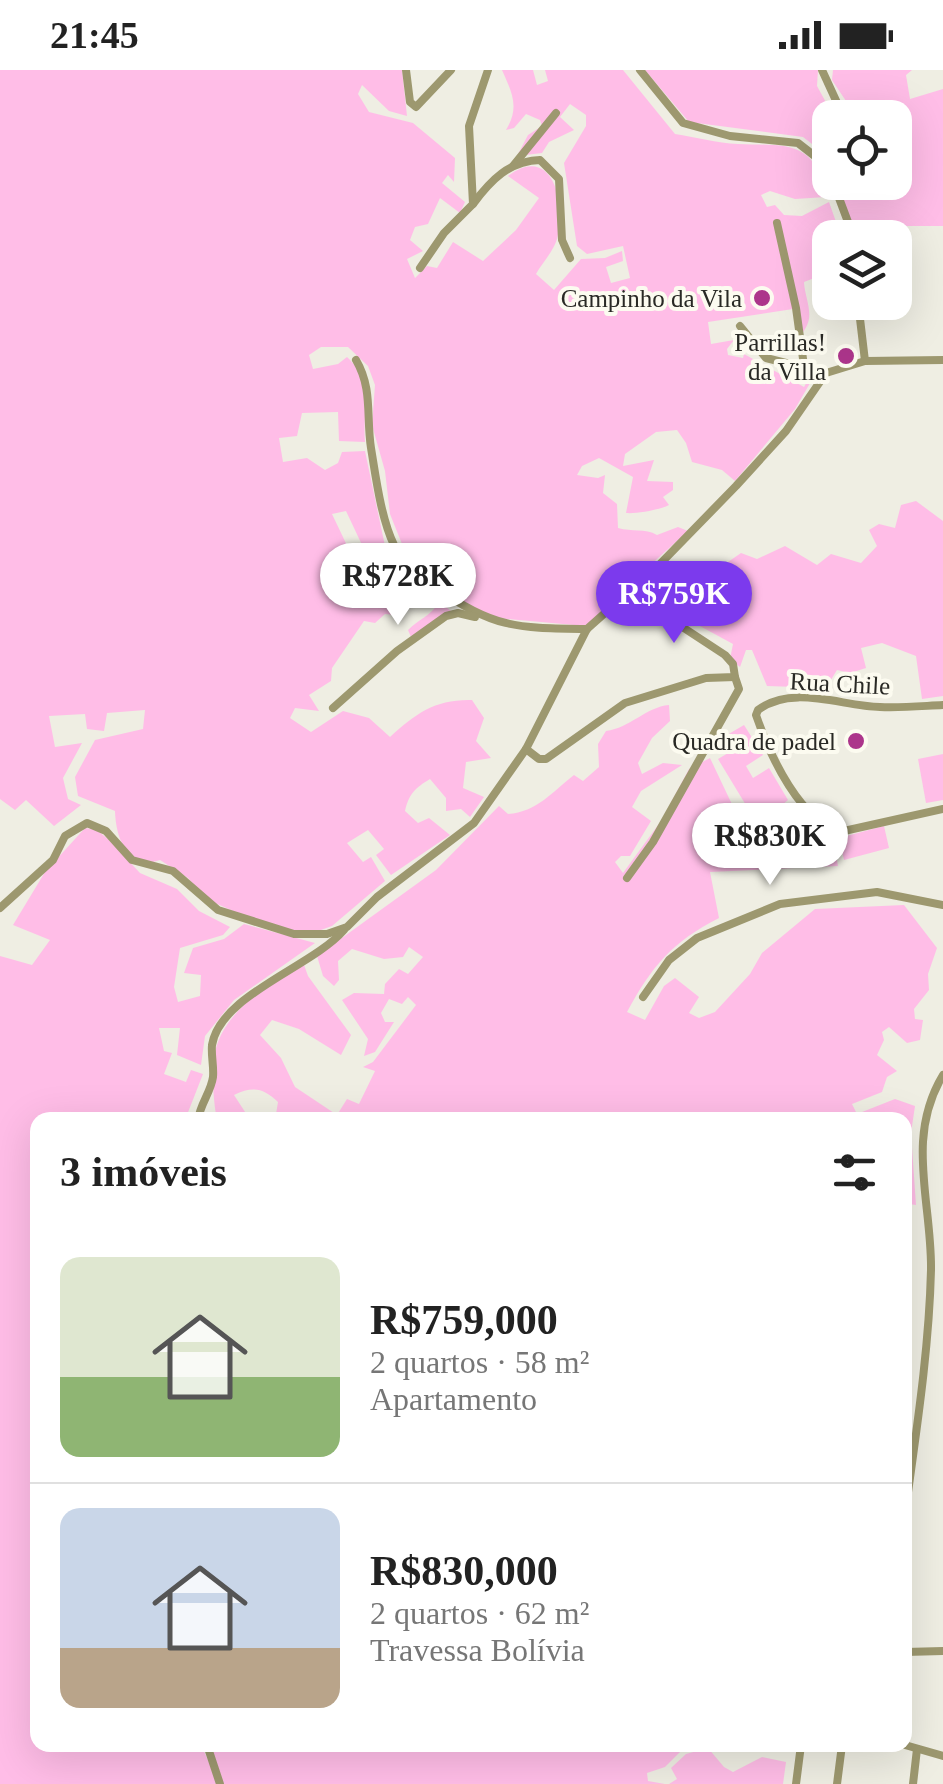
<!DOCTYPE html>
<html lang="pt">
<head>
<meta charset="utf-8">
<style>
	:root { --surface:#fff; --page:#f2f2f2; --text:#222; --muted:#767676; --line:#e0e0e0; --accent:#7c3aed }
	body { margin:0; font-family:Georgia,serif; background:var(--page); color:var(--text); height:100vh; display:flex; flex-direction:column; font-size:38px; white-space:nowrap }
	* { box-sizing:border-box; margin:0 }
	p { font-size:32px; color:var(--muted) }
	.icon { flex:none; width:55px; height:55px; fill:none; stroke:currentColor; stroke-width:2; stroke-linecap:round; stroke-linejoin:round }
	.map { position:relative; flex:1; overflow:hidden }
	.drawer { position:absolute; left:30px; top:1042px; width:882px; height:640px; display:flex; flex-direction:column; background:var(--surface); border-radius:20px; box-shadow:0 10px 40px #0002 }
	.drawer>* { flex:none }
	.tools { position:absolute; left:812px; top:30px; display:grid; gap:20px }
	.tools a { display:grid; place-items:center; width:100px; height:100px; border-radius:20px; background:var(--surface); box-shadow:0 10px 40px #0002; font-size:50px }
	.price { position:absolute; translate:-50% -85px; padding:0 22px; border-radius:35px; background:#fff; color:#222; font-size:32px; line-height:65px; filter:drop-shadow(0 2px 5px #0008) }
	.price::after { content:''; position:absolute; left:50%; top:60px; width:30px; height:22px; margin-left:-15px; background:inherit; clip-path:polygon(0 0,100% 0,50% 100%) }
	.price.active { background:var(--accent); color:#fff }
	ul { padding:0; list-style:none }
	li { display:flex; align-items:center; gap:30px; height:250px; padding:0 30px }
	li+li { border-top:2px solid var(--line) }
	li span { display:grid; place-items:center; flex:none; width:280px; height:200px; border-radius:20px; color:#555 }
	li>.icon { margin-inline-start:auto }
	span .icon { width:120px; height:120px; fill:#fffc; stroke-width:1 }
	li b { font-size:42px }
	h2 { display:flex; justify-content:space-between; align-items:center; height:120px; padding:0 30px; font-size:42px }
	.status { display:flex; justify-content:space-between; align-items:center; height:70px; padding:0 50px; background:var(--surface); direction:ltr }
	.status svg { height:28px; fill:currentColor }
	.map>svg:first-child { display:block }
	.green { fill:#ffbde7 }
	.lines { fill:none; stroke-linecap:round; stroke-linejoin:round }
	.minor { stroke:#9d986f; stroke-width:8 }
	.poi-dot { fill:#ac358b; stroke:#fcfbf0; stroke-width:4 }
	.labels { text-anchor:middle; stroke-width:8; stroke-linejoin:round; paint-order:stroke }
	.poi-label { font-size:25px; fill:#292925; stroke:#fcfbf0; text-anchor:end }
	.street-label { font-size:25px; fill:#292925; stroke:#fcfbf0 }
</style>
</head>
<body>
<div class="status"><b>21:45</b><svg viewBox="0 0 49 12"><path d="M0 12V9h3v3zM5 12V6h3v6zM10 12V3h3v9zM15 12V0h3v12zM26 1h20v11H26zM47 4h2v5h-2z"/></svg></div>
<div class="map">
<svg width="943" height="1714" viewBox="0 0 943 1714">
	<rect width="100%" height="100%" fill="#efeee3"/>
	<g class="green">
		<path d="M 0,0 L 402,0 L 407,46 L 389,41 L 362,15 L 358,24 L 369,42 L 413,53 L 455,88 L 454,112 L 448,105 L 442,113 L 465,132 L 460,143 L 440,128 L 428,154 L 415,157 L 410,170 L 423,181 L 407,189 L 415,208 L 427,196 L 437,198 L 453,172 L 483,191 L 516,160 L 539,128 L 508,106 C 553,72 567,135 557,169 C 553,182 542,193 536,204 L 554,220 L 581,189 L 605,188 L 622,181 L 623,191 L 606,197 L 611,213 L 630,208 L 623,176 L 587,184 L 577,176 L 564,93 L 586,56 L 586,45 L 570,34 L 560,47 L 574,60 L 549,72 L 542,83 L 517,86 L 528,65 L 542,56 L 540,50 L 526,44 L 514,58 L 506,60 C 520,37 512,23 502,0 L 533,0 L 537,15 L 548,11 L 545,0 L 623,0 L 675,64 C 695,67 717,73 738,74 C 787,76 815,69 826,127 L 795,129 L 770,121 L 761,125 L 767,137 L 775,135 L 784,145 L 802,146 L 829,132 L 841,166 L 812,174 L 820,198 L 830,202 L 804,212 C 805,230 816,246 803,262 L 793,239 L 708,252 L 711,274 L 734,270 L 727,279 L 728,285 L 743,288 L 744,284 L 804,317 L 808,310 L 794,304 L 797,300 L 813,308 L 795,339 L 735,411 L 722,400 L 692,392 L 686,373 L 677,360 L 656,362 L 625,384 L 623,396 L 654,390 L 647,411 L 673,412 L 673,420 L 663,427 L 669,435 C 659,440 636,444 626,443 L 633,407 L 599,388 L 582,396 L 577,405 L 598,408 L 605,405 L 603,423 L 617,434 L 618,458 C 632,462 645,458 657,465 L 678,457 L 688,461 L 625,518 L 625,511 L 615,500 L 603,503 L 602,514 L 607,520 L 598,528 L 606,540 L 585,556 L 486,547 L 456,527 L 404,479 L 390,444 L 385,401 L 372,355 L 375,315 L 368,296 L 348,277 L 321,277 L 309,285 L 313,299 L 338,294 L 347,287 C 376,315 362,336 365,372 L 339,371 L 338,342 L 302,343 L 297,366 L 279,368 L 283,392 L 307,388 L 325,400 L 338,393 L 342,382 L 365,381 L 385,476 L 363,477 L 346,441 L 332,444 L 353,488 L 381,485 L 451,541 L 411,567 L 408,560 C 418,550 431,545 438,534 L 424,531 L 415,538 L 410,536 L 409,528 L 397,532 L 394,545 L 385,544 L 375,553 L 364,551 L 332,598 L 331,611 L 309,625 L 319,641 L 295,638 L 290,648 L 311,662 L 343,641 L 369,648 L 390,667 C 416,643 436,629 472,630 L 484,648 L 476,671 L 491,688 L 466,692 L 463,718 L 484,727 L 470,747 L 461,739 L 446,741 L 446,728 L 430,709 C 415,718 409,724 405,741 L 418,753 L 429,748 L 450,765 L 391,805 L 376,785 L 384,779 L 368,760 L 347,773 L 363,792 L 371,787 L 385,811 L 332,856 L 307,865 L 249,848 L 206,829 L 188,808 L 160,790 L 142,795 C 122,781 116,765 115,741 L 78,726 L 75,707 L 95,670 L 143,659 L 145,640 L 107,643 L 104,661 L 87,659 L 85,644 L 49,646 L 55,677 L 82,673 L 63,708 L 68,729 L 81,735 L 54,756 L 26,730 L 15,740 L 0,729 Z"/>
		<polygon points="645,0 818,0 817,16 834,47 830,48 825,84 803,67 689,52"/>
		<polygon points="833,0 912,0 906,5 910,29 943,19 943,156 867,156 860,164 841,133 840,113 895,112 895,48 849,47 848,34 832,10"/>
		<polygon points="916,431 943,451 943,626 922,629 916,586 882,573 861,578 866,598 850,603 837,600 826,618 767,616 752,580 746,580 740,597 730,589 733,574 698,555 683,557 677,550 691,534 694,522 679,524 664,501 676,492 692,510 705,508 741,483 757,489 785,476 817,495 831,484 861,493 877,476 869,460 879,454 895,458 901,435"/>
		<path d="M 669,635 L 670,651 L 652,668 L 638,693 L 642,704 L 663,693 L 682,695 L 641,721 L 632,737 L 651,751 L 630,786 L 621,786 L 615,792 L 623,803 L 661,751 L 689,699 L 710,688 L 747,766 L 772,753 L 800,788 L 818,777 L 834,774 L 838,796 L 710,802 L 719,848 C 672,872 652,896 627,942 L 645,950 L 664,916 L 675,908 L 699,927 L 689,943 L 699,948 L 715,942 L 750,904 L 762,883 L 815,839 L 904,835 L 937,878 L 928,904 L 929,920 L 914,939 L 915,949 L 923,950 L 920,970 L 907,973 L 889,957 L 882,962 L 884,970 L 877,985 L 897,1001 L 887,1007 L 882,1022 L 852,1034 L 857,1044 L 895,1029 L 915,1036 L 911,1063 L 916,1135 L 909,1134 L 905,1050 L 275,1050 L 278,1032 C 263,1018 253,1016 234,1025 L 249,1048 L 217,1050 C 213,1030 210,991 218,972 C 230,938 274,910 303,892 L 308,906 L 351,965 L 341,985 L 299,959 L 272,950 L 260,965 L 281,988 L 295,1017 L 337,1045 L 347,1029 L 359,1034 L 375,1001 L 363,997 L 373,992 L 416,935 L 408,927 L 402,934 L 389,929 L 381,943 L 385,952 L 394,952 L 375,982 L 364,986 L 368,969 L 342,930 L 354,923 L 384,924 L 385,914 L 399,899 L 408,904 L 423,887 L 409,877 L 403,887 L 384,889 L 352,879 L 338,891 L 339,910 L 334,916 L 323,906 L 317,886 L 436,800 L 499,736 L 508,744 C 537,742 552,722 574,705 L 583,711 L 599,697 L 598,674 L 606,661 C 630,658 646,637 669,635 Z"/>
		<polygon points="744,655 763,685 746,696 753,708 769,698 788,730 758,755 718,689 735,679 727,665"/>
		<polygon points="943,684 943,730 926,733 918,689"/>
		<polygon points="884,756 889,778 844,790 839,768"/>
		<polygon points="85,758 97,760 109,770 140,803 177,819 199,841 230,857 223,865 180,878 174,917 178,932 200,926 201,905 184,903 193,878 224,869 244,854 315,873 234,930 205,966 201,995 177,985 180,958 159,958 164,981 172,983 164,1004 186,1012 191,1000 203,1004 185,1050 38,1050 38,1675 201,1675 219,1714 0,1714 0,886 32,895 50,870 13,855 45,802"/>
		<polygon points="206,1675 697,1675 684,1678 665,1697 647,1703 648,1711 665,1714 224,1714"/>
		<polygon points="708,1678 724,1697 733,1702 762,1687 786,1692 783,1714 669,1714 677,1709 671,1698 686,1684"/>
	</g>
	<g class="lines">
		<g class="minor">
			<polyline points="406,0 410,32 416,37 451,0"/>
			<polyline points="640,0 683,53 730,66 798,73 830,98"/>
			<polyline points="822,0 844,48"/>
			<polyline points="513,96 556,43"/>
			<polyline points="833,112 854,168"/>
			<path d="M 473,134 C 491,110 509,91 540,90 L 559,109 L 562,170 L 570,188"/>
			<polyline points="777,153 796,238 804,296"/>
			<polyline points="420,198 444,163 473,134 469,56 488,0"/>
			<polyline points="858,232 865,291"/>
			<polyline points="740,256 766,288 826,303 865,291 943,290"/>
			<path d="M 356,290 C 373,319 366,346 371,378 C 376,408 381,448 394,475 C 404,493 420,507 437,518 C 493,559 520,558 587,559"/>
			<path d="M 943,635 C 922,636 901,638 880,637 C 841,636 792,614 758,640 L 756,645 C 769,683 801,756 844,761 L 943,739"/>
			<polyline points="333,638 397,581 446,546 458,543 475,547"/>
			<polyline points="526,679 539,689 546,689 625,633 706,608 735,607 733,594 725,585 629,522"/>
			<polyline points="627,808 653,772 739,619 735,607"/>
			<polyline points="0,838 53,790 65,766 87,753 106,761 132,790 173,801 218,840 294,864 327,864 347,857 377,827 474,753 526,679 587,559 660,494 736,416 786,361 826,303"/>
			<polyline points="643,927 669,890 697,868 780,834 877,822 943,835"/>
			<path d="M 198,1050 C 200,1034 211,1022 213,1007 C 214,996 211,986 212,975 C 220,925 312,897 344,860"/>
			<path d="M 905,1444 C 916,1363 929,1281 931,1200 C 932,1132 905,1068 943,1005"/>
			<polyline points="905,1582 943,1581"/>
			<polyline points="207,1675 220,1714"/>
			<polyline points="905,1675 943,1686"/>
			<polyline points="796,1714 801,1675"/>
			<polyline points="837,1714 842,1675"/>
			<polyline points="913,1714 917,1679"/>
		</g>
	</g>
	<g class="poi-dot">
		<circle cx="762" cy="228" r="10"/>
		<circle cx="846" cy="286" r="10"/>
		<circle cx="856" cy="671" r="10"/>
	</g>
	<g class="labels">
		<g class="poi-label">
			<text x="742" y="237">Campinho da Vila</text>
			<text x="826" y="281">Parrillas!<tspan x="826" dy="29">da Villa</tspan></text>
			<text x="836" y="680">Quadra de padel</text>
		</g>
		<g class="street-label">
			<text transform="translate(840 613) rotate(3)" y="9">Rua Chile</text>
		</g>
	</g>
</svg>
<div class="tools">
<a><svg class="icon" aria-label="locate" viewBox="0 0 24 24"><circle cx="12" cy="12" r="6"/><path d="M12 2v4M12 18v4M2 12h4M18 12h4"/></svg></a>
<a><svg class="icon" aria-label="layers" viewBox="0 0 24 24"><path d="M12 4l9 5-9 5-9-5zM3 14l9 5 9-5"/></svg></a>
</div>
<b class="price" style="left:398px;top:558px">R$728K</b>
<b class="price active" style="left:674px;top:576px">R$759K</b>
<b class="price" style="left:770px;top:818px">R$830K</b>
<section class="drawer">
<h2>3 imóveis<svg class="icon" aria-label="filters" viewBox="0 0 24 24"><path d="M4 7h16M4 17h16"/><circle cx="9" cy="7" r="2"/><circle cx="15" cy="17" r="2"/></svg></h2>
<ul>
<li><span style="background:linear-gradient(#dfe7d0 60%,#8fb573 0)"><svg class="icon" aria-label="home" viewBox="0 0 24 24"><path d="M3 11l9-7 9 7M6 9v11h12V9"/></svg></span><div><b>R$759,000</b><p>2 quartos · 58 m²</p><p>Apartamento</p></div></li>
<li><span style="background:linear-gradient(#c9d6e8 70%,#b9a48a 0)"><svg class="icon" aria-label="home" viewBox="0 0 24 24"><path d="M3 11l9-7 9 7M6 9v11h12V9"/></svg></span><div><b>R$830,000</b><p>2 quartos · 62 m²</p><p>Travessa Bolívia</p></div></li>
</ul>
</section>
</div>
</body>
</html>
